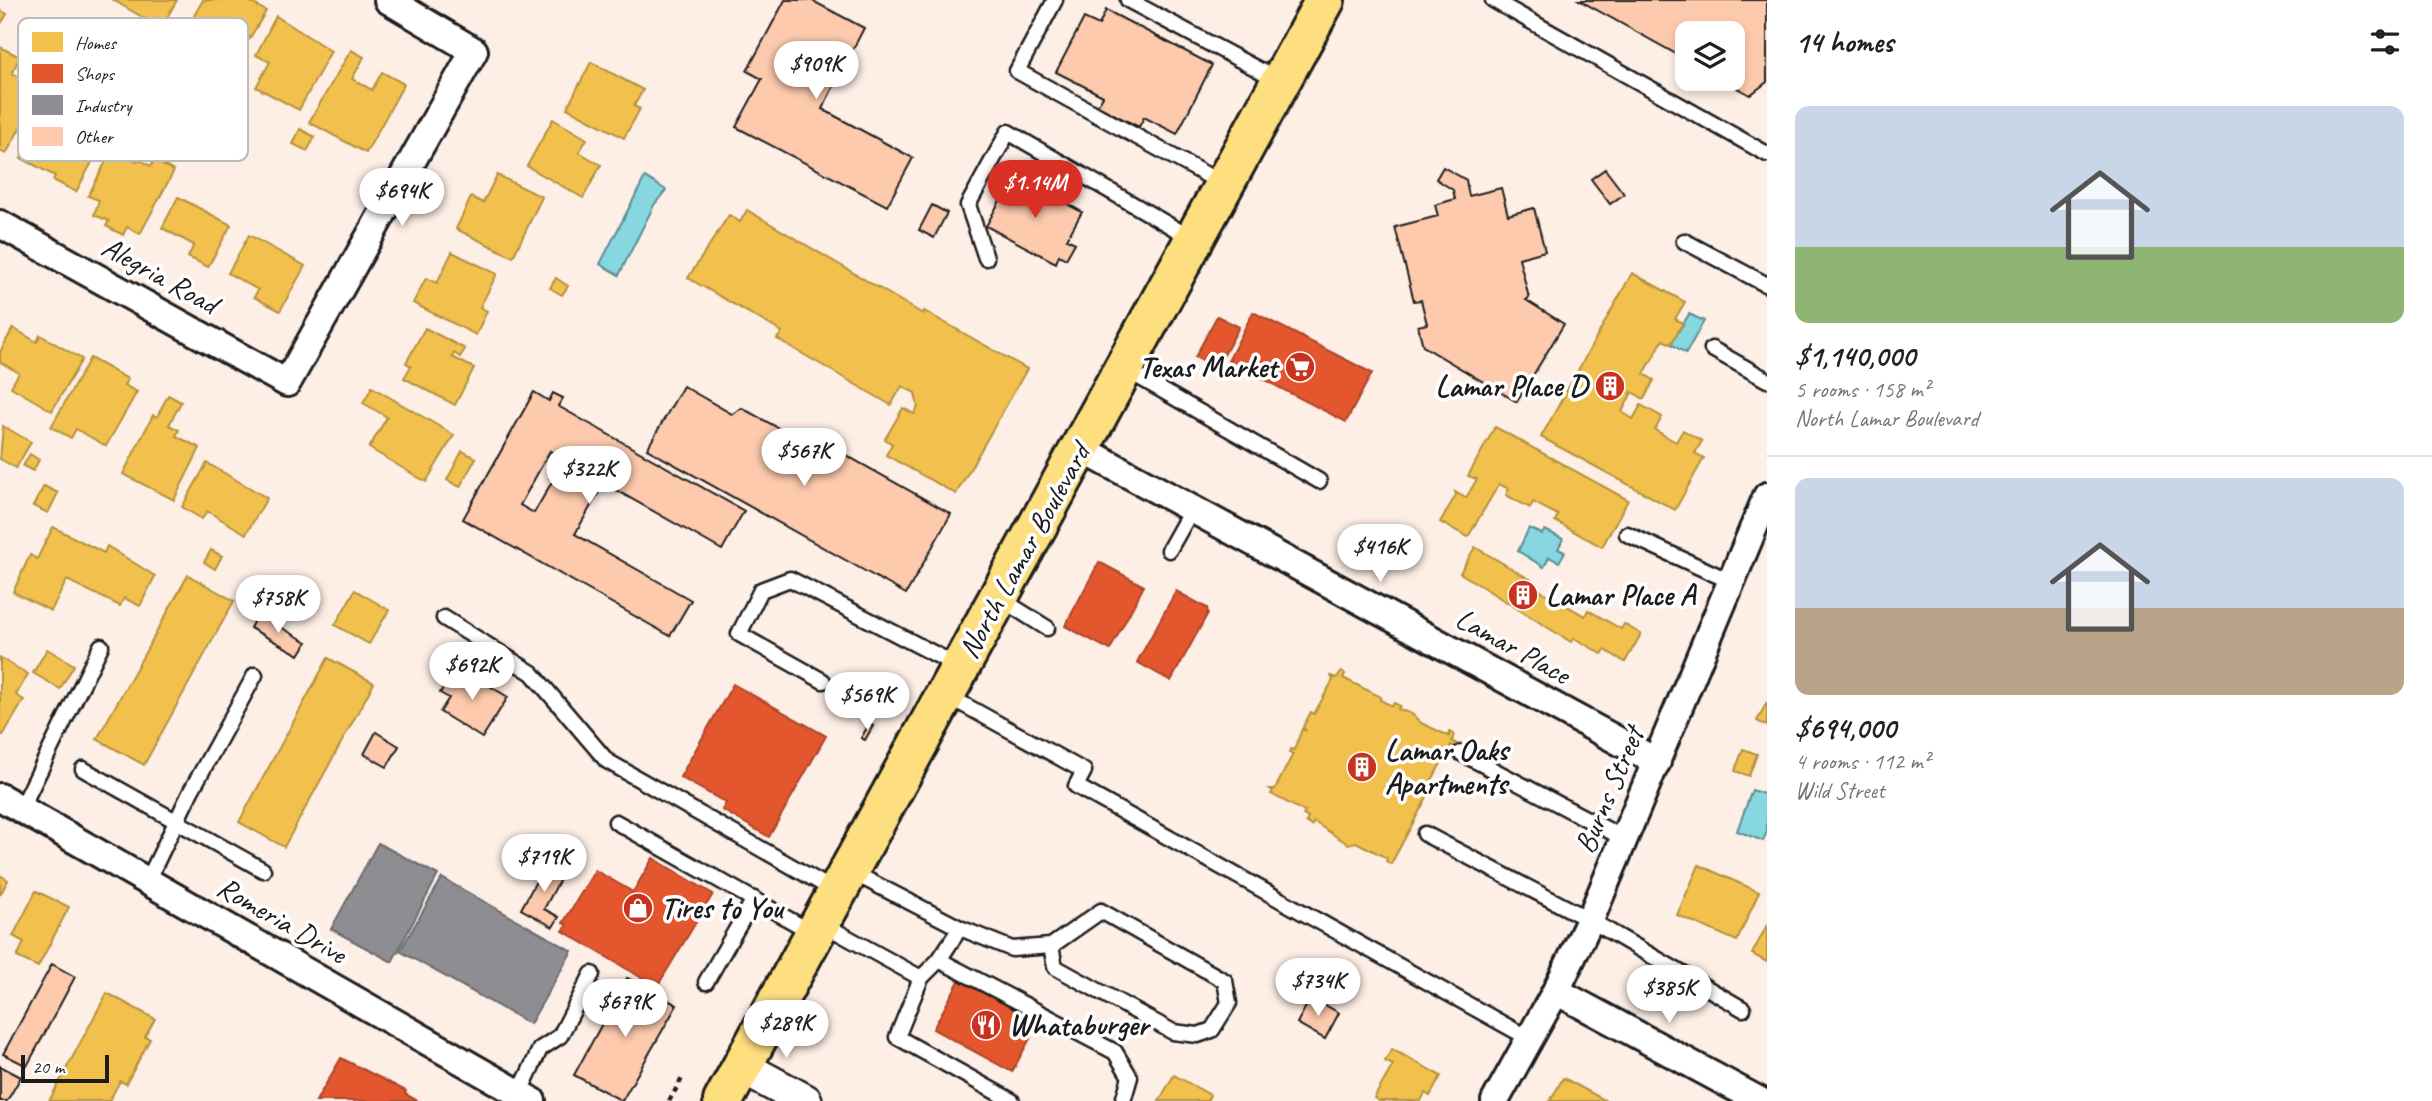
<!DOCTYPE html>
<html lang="en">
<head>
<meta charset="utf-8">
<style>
	:root { --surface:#fff; --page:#f6f6f6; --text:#202124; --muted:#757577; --line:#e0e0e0; --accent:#d93025 }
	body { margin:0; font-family:Caveat,sans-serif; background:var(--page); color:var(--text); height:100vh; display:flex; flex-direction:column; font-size:26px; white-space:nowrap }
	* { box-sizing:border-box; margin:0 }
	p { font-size:23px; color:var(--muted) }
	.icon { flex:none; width:38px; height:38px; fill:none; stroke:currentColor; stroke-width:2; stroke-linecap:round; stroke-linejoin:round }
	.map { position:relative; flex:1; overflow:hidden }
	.side { display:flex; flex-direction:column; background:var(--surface); width:665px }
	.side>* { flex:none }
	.tools { position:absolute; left:1675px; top:21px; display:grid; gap:14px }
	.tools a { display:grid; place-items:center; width:70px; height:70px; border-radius:14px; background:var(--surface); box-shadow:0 4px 10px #0003; font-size:35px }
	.scale { position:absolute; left:21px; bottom:18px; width:88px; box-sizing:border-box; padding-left:7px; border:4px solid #1c1c1c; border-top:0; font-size:19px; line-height:24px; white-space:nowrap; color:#1c1c1c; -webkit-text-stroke:5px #fff; paint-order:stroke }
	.price { position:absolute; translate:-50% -60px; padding:0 16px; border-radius:24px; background:#fff; color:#222; font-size:23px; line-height:46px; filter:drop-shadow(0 2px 4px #0008) }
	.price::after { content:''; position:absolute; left:50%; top:42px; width:21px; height:16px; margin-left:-10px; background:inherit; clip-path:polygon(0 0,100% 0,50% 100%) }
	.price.selected { background:var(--accent); color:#fff }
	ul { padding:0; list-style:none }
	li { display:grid; align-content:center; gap:14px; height:371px; padding:0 28px }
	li+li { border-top:2px solid var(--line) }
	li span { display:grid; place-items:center; height:217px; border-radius:14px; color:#555 }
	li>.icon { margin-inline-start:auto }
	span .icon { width:126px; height:126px; fill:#fffc; stroke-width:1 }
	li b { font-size:30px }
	h2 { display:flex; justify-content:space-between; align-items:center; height:84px; padding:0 28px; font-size:30px }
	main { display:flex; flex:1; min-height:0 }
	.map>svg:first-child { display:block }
	.water { fill:#86d7e0; stroke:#5c8c92; stroke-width:2 }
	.homes { fill:#f2c14e; stroke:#b2903f; stroke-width:2 }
	.shops { fill:#e4572e; stroke:#a84529; stroke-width:2 }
	.industry { fill:#8d8d92; stroke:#6b6b6f; stroke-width:2 }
	.building { fill:#fdcaad; stroke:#1c1c1c; stroke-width:2; fill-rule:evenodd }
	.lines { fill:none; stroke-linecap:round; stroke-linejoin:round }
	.service-casing { stroke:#1c1c1c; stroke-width:19 }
	.minor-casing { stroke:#1c1c1c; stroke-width:32 }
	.tertiary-casing { stroke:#1c1c1c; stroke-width:38 }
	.primary-casing { stroke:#1c1c1c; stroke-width:44 }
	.path { stroke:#1c1c1c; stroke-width:4.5; stroke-dasharray:5 5; stroke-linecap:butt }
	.service { stroke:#fff; stroke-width:14 }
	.minor { stroke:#fff; stroke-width:26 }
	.tertiary { stroke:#fff; stroke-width:33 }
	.primary { stroke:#fedf80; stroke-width:38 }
	.labels { text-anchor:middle; stroke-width:7; stroke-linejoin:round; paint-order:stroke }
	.street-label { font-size:30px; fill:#1c1c1c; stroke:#fff }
	.poi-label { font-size:30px; font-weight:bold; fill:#1c1c1c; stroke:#fff; text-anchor:start }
	.key { fill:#fff; stroke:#bbb; stroke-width:2 }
	.key-label { font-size:19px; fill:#1c1c1c }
</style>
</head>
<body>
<main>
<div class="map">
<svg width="1767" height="1101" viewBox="0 0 1767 1101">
	<rect width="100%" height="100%" fill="#feefe6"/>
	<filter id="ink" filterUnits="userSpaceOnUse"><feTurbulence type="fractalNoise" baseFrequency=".0143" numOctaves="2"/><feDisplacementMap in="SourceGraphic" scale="14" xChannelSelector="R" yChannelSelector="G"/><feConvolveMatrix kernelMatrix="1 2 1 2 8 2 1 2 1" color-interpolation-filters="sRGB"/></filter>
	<g filter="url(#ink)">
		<g class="water">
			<polygon points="645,177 666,190 654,205 619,275 600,264"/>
			<polygon points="1689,314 1704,321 1686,353 1671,344"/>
			<polygon points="1529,528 1542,534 1545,530 1563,539 1558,549 1565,552 1559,562 1549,557 1544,567 1518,551"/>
			<polygon points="1752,790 1767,795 1767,831 1763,841 1737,831"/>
		</g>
		<g class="homes">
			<polygon points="113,0 177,0 161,28"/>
			<polygon points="203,0 247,0 266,11 234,65 183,35"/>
			<polygon points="0,10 7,14 0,25"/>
			<polygon points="276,16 331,51 299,110 256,87 270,62 256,55"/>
			<polygon points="0,47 20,57 12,73 41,89 6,154 0,151"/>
			<polygon points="351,50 364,57 352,79 372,90 382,72 404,84 366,153 309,122"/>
			<polygon points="591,62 643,90 634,106 640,109 624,138 567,108"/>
			<polygon points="58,107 81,119 84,113 111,127 76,192 53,180 55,176 21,158 43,116 51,120"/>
			<polygon points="553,119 587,139 579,152 601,165 583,198 527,166"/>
			<polygon points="300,129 315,137 307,151 293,144"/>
			<polygon points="113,148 137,161 139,159 151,166 154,160 174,171 140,234 127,227 123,235 106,226 109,221 94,215 99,200 88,196"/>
			<polygon points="497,175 542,197 513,257 456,229 471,197 483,203"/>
			<polygon points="178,197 231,225 208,267 188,257 194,245 162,228"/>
			<polygon points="747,210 923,314 924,311 1027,369 956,494 886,455 892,444 885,439 903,408 914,414 918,407 915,393 902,386 891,405 777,339 782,332 688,278 729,215 740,222"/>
			<polygon points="249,235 305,266 280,311 254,297 258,290 228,273"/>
			<polygon points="452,252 497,274 480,307 487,311 476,335 413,303 426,278 437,283"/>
			<polygon points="1632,273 1685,302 1675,319 1683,323 1671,344 1663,340 1644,374 1654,380 1644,399 1632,392 1622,412 1633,419 1641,405 1662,417 1655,430 1676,442 1683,430 1702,441 1695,453 1704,458 1675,510 1541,437"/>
			<polygon points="556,278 568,286 562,295 550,288"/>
			<polygon points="13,328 37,342 40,335 82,359 52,411 11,387 19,373 0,362 0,352"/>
			<polygon points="425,328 465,349 460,357 454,353 452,357 474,368 455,405 404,378 411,366 406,363"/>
			<polygon points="90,358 128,379 124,385 137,392 106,446 76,429 71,438 51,427"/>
			<polygon points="372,387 454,435 426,482 369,448 387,417 363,403"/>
			<polygon points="168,395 181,402 169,425 179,430 176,436 200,448 174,500 123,474 153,415 157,417"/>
			<polygon points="3,426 31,442 16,468 0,459"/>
			<polygon points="1495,427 1628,500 1602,547 1555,521 1558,515 1533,502 1530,508 1506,495 1509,489 1499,484 1468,537 1440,522 1456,495 1455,492 1466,498 1477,479 1468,476"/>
			<polygon points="462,451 476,458 460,487 447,480"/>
			<polygon points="30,454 39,460 33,471 23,466"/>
			<polygon points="207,463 267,498 246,534 207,511 202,519 182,507"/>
			<polygon points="44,486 58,493 48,513 33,506"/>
			<polygon points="53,527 104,553 107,546 155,576 140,606 124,598 120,606 67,580 51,611 13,592 30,555 37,559"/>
			<polygon points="1475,547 1531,580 1529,584 1585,616 1588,610 1621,629 1624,624 1641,634 1625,662 1605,650 1602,654 1574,638 1571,642 1460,573"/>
			<polygon points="211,550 222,556 215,569 204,562"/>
			<polygon points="188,575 234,601 144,765 97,739"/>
			<polygon points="355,590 389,610 369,644 335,625"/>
			<polygon points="47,649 74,665 60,689 33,673"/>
			<polygon points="0,658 28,674 16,695 24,700 3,735 0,733"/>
			<polygon points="328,658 374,683 284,847 239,822"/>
			<polygon points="1342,672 1345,674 1343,678 1381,697 1380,700 1392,706 1394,703 1400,706 1398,709 1412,714 1421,723 1449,736 1450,732 1454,734 1452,741 1457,744 1455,747 1451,745 1432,780 1435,782 1391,864 1386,861 1387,858 1356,842 1348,844 1314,822 1312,826 1306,822 1308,818 1303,815 1305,812 1271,794 1273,791 1270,789 1275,789 1293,754 1289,752 1291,749 1294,750 1302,729 1306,731 1303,727 1311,712 1314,714 1333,680 1331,676 1336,678"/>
			<polygon points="1767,702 1767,726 1757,721"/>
			<polygon points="1743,749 1757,754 1749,776 1735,771"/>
			<polygon points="1699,865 1759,892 1737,941 1677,915"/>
			<polygon points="0,875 8,880 0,895"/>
			<polygon points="36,891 69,907 38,967 17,957 24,942 13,936"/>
			<polygon points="1767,925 1767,962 1752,954"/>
			<polygon points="107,993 155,1019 145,1037 150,1039 126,1084 120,1081 109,1101 49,1101"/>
			<polygon points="1392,1049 1441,1076 1430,1096 1425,1093 1421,1101 1379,1101 1374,1098 1393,1065 1385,1061"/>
			<polygon points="1174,1075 1210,1095 1207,1101 1159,1101"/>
			<polygon points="1563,1078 1571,1082 1606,1101 1550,1101"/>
		</g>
		<g class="shops">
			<polygon points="1253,312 1372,373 1346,422 1228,361"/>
			<polygon points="1217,316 1239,327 1217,368 1195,357"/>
			<polygon points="1099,562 1144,586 1110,650 1065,626"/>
			<polygon points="1176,591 1207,608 1208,613 1171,681 1137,662"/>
			<polygon points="733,684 826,736 769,837 722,810 726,803 680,777"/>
			<polygon points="653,858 713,894 657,987 563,931 567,925 563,923 595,870 633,892"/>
			<polygon points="960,979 1039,1022 1012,1072 933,1029"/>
			<polygon points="341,1058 406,1091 405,1094 418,1101 316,1101"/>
		</g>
		<g class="industry">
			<polygon points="378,843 438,875 392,962 331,929"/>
			<polygon points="442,878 572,951 530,1024 400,951"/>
		</g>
		<g class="building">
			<polygon points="785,0 811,0 864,28 822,109 913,158 887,206 736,127 762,79 747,71"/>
			<polygon points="1579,0 1767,0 1767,82 1750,95 1721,79 1732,79 1732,33 1687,33 1687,60"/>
			<polygon points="1106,10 1212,65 1177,134 1144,117 1139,127 1097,106 1103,96 1056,72 1084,18 1099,25"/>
			<polygon points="1443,167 1466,180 1469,196 1501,188 1508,215 1534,208 1545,251 1519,258 1529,298 1526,300 1564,324 1517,402 1423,346 1418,326 1427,324 1421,300 1414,301 1395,227 1438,216 1435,205 1455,199 1453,190 1436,179"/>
			<polygon points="1605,169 1624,194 1610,204 1591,179"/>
			<polygon points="1014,175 1082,212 1067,239 1075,243 1066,259 1059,255 1056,263 986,226"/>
			<polygon points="932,205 947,213 934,238 919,230"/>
			<polygon points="683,386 732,414 742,408 820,451 824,443 951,514 906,594 647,449"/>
			<path d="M 534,392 L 549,401 L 553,393 L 563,398 L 558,406 L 744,511 L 722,550 L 616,490 L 621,481 L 609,474 L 575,534 L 691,600 L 670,636 L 463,519 ZM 550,451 L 565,460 L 550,478 L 553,480 L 534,513 L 520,505 Z"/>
			<polygon points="257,614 307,642 299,655 250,628"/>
			<polygon points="455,669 463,675 465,671 508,697 482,738 440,712 449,698 440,693"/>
			<polygon points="869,724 873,726 865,740 861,738"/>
			<polygon points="376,732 399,746 387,767 364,754"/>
			<polygon points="547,861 565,870 544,909 559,917 553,927 521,909"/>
			<polygon points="52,964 75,977 27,1066 3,1054"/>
			<polygon points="627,978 677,1005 622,1101 574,1075"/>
			<polygon points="1311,997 1339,1013 1325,1039 1297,1023"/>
			<polygon points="0,1066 21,1077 7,1101 0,1101"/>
		</g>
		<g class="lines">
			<g class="service-casing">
				<g id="service">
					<polyline points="1055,0 1017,71 1223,184"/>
					<polyline points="1128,0 1278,80"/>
					<polyline points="1493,0 1767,154"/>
					<polyline points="1684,241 1767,285"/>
					<polyline points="986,258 968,205 1008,132 1193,239"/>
					<polyline points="1712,349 1767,380"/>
					<polyline points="1125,369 1319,481"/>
					<polyline points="1627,534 1732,582"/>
					<polyline points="1169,550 1192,509"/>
					<polyline points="1001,599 1047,628"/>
					<polyline points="444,618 532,673 607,761 835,891"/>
					<polyline points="823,681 739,634 761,590 790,579 958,666"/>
					<polyline points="948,696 1084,771 1076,786 1530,1039"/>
					<polyline points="1461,753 1625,839"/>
					<polyline points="83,769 263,870"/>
					<polyline points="21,809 101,646"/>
					<polyline points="616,822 813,933"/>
					<polyline points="1425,834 1590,920 1743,1009"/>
					<polyline points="850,871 960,928 939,960 921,978"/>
					<polyline points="147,882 191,791 255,675"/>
					<polyline points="821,923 921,978 897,1037 1012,1101"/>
					<polyline points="960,928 1012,949 1051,946 1101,911 1225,981 1229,1003 1212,1030 1198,1035 1173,1032 1055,967 1051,946"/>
					<polyline points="939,960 1115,1052 1130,1077 1123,1101"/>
					<polyline points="706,982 754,899"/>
					<polyline points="519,1094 540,1049 560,1036 592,974"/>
				</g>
			</g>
			<g class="minor-casing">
				<g id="minor">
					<polyline points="0,224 287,383 474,51 388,0"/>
					<polyline points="1080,448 1657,762"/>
					<polyline points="0,797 532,1101"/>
					<polyline points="1556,991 1760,1101"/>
					<polyline points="1495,1101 1556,991 1590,920 1767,496"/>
				</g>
			</g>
			<g class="tertiary-casing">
				<polyline id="tertiary" points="742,1067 805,1101"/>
			</g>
			<g class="primary-casing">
				<polyline id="primary" points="723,1101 1325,0"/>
			</g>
			<polyline class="path" points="669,1101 683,1077"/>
			<use href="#service" class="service"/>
			<use href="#minor" class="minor"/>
			<use href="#tertiary" class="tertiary"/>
			<use href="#primary" class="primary"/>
		</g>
	</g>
	<defs>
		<g id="supermarket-disc" transform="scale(1.575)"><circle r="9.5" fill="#c8321e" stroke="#fff"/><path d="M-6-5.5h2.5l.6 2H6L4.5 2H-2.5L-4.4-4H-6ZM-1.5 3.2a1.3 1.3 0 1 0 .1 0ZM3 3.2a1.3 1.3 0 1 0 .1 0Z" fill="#fff"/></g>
		<g id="building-disc" transform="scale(1.575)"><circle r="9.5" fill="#c8321e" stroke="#fff"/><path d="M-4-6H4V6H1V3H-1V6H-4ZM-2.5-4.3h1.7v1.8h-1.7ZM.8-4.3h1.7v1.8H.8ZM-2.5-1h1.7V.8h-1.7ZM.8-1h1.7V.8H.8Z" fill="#fff"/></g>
		<g id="shop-disc" transform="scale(1.575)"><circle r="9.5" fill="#c8321e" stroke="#fff"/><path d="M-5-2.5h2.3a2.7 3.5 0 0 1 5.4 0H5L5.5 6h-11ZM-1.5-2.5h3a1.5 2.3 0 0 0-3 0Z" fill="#fff"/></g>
		<g id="restaurant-disc" transform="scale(1.575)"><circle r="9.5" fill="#c8321e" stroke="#fff"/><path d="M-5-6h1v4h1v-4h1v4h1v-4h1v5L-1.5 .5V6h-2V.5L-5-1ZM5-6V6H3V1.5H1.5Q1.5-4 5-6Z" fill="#fff"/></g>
	</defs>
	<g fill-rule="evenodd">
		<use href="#supermarket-disc" x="1300" y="367"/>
		<use href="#building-disc" x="1610" y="386"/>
		<use href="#building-disc" x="1523" y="595"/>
		<use href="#building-disc" x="1362" y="767"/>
		<use href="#shop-disc" x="638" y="908"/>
		<use href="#restaurant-disc" x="986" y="1025"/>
	</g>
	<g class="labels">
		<g class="street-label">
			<text transform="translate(160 275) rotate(29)" y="10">Alegria Road</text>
			<text transform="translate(1024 551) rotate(-61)" y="10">North Lamar Boulevard</text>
			<text transform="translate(1513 646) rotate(29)" y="10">Lamar Place</text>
			<text transform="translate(1609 790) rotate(-67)" y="10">Burns Street</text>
			<text transform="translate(282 920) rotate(30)" y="10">Romeria Drive</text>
		</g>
		<g class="poi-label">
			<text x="1277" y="377" text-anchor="end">Texas Market</text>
			<text x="1587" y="396" text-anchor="end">Lamar Place D</text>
			<text x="1546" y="605">Lamar Place A</text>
			<text x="1385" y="760">Lamar Oaks<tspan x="1385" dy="34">Apartments</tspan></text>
			<text x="661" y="918">Tires to You</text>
			<text x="1009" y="1035">Whataburger</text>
		</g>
	</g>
	<rect x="18" y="18" width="230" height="143" rx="10" class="key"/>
	<rect x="32" y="32" width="31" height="20" fill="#f2c14e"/>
	<rect x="32" y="64" width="31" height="19" fill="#e4572e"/>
	<rect x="32" y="95" width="31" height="20" fill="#8d8d92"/>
	<rect x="32" y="127" width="31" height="19" fill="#fdcaad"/>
	<g class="key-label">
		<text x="75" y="49">Homes</text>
		<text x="75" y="80">Shops</text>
		<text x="75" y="112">Industry</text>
		<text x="75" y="143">Other</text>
	</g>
</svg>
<div class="tools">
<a><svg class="icon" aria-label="layers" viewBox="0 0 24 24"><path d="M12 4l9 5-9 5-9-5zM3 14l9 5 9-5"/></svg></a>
</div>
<div class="scale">20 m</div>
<b class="price" style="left:816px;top:101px">$909K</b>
<b class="price selected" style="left:1035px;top:220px">$1.14M</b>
<b class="price" style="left:402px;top:228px">$694K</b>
<b class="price" style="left:804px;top:488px">$567K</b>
<b class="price" style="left:589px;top:506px">$322K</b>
<b class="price" style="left:1380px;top:584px">$416K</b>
<b class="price" style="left:278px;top:635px">$758K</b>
<b class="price" style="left:472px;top:702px">$692K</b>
<b class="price" style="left:867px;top:732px">$569K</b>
<b class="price" style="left:544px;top:894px">$719K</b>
<b class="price" style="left:1318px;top:1018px">$734K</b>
<b class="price" style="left:1669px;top:1025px">$385K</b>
<b class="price" style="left:625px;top:1039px">$679K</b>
<b class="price" style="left:786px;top:1060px">$289K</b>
</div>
<section class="side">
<h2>14 homes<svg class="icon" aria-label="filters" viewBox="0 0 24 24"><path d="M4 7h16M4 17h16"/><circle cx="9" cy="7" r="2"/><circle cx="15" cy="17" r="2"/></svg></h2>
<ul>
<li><span style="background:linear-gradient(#c9d6e8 65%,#8fb573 0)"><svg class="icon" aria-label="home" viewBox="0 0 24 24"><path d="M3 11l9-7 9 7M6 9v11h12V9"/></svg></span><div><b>$1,140,000</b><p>5 rooms · 158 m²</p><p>North Lamar Boulevard</p></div></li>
<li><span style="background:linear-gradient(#c9d6e8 60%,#b9a48a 0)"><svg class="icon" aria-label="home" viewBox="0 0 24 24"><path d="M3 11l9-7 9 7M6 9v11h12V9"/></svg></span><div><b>$694,000</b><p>4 rooms · 112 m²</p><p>Wild Street</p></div></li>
</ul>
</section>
</main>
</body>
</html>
